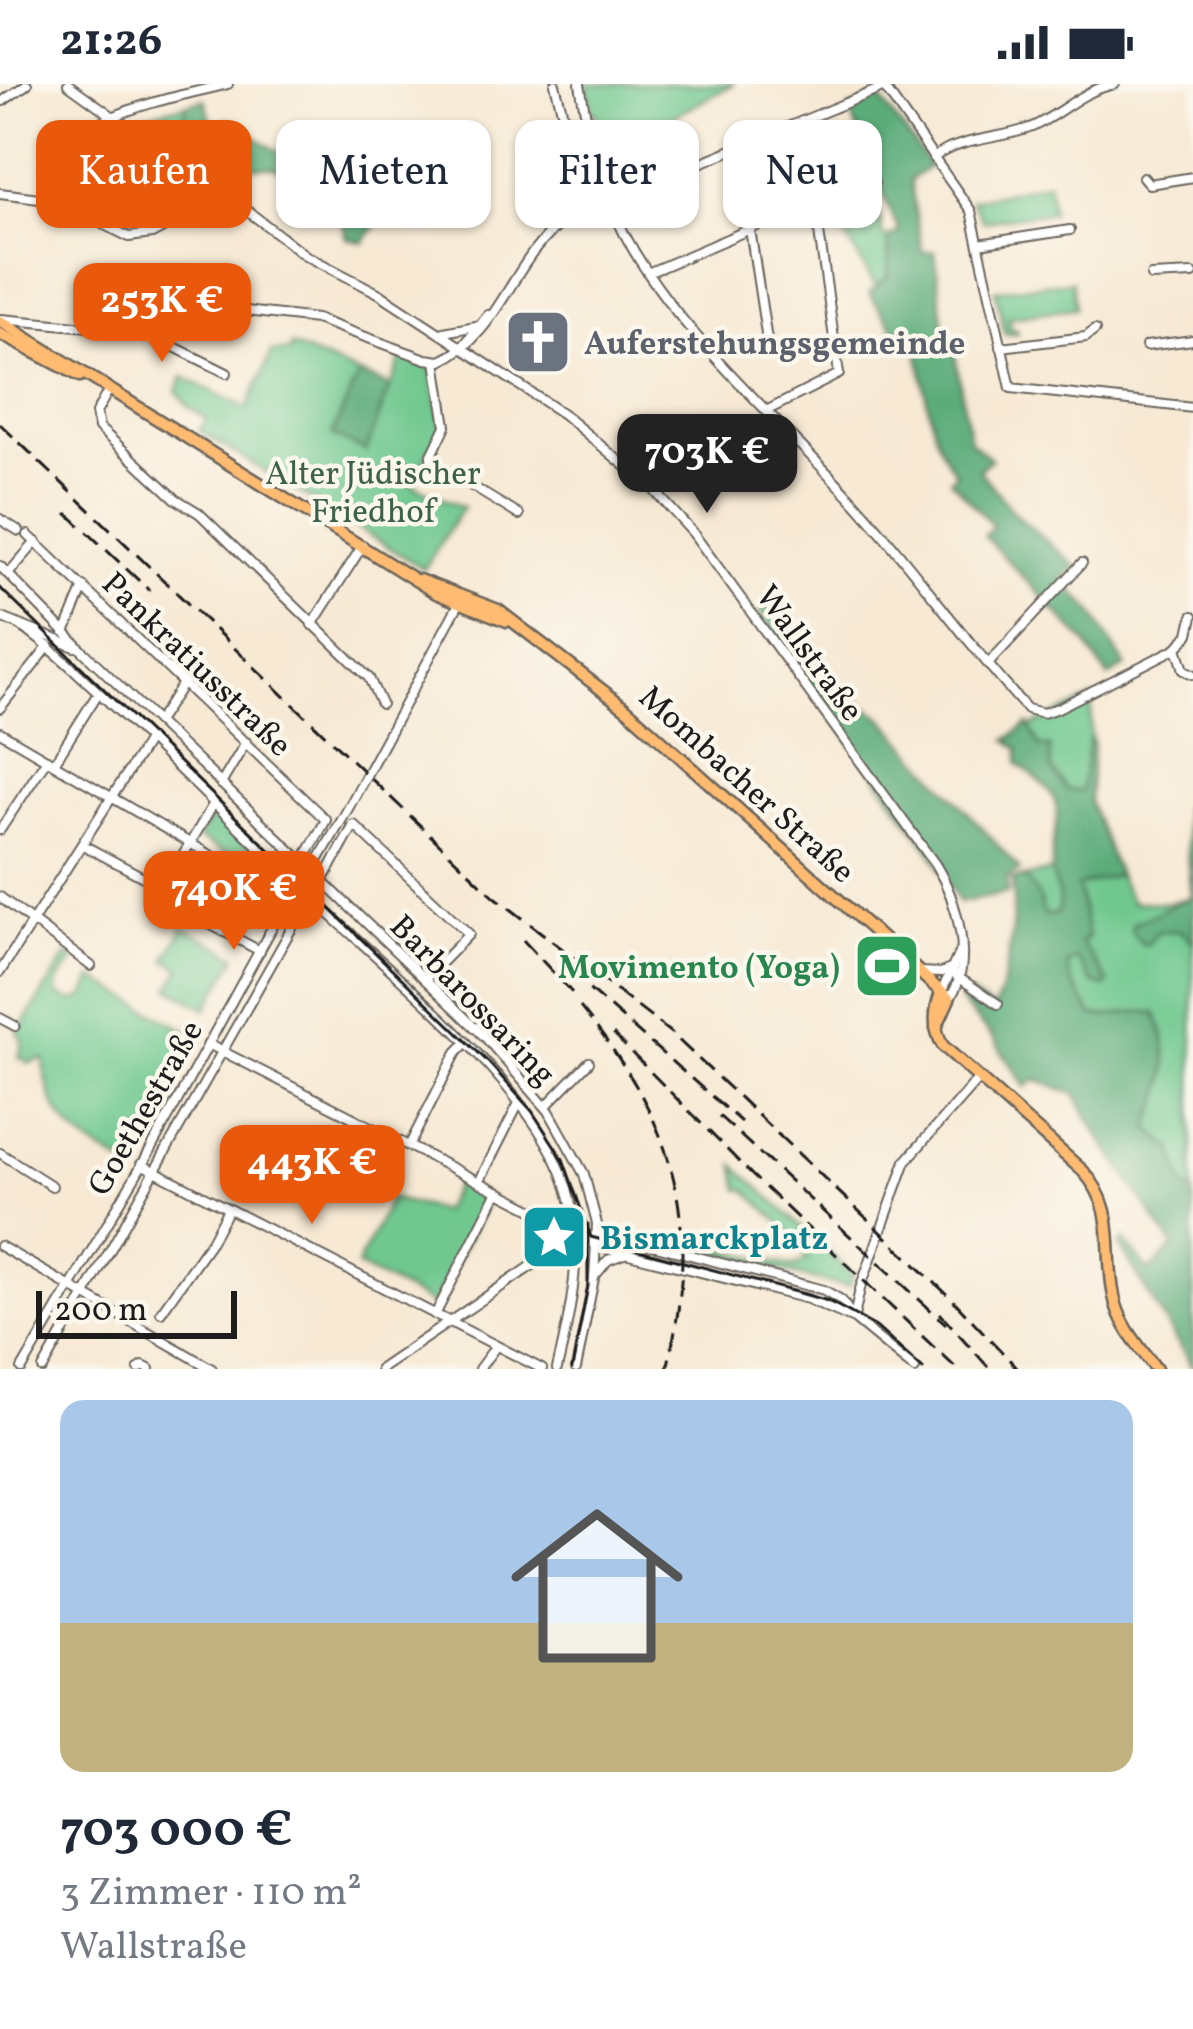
<!DOCTYPE html>
<html lang="de">
<head>
<meta charset="utf-8">
<style>
	:root { --surface:#fff; --page:#f2f2f3; --text:#1f2937; --muted:#747a83; --accent:#ea580c }
	body { margin:0; font-family:Vollkorn,serif; background:var(--page); color:var(--text); height:100vh; display:flex; flex-direction:column; font-size:45px; white-space:nowrap }
	* { box-sizing:border-box; margin:0 }
	p { font-size:39px; color:var(--muted) }
	.icon { flex:none; width:66px; height:66px; fill:none; stroke:currentColor; stroke-width:2; stroke-linecap:round; stroke-linejoin:round }
	.map { position:relative; height:1285px; overflow:hidden }
	.panel { display:flex; flex-direction:column; background:var(--surface); flex:1 }
	.panel>* { flex:none }
	.guide { position:absolute; left:36px; top:36px; width:1122px; height:108px; display:flex; gap:24px }
	.scale { position:absolute; left:36px; bottom:30px; width:201px; box-sizing:border-box; padding-left:12px; border:6px solid #1c1c1c; border-top:0; font-size:33px; line-height:42px; white-space:nowrap; color:#1c1c1c; -webkit-text-stroke:9px #fbf7ec; paint-order:stroke }
	.price { position:absolute; translate:-50% -102px; padding:0 27px; border-radius:24px; background:var(--accent); color:#fff; font-size:39px; line-height:78px; filter:drop-shadow(0 3px 6px #0008) }
	.price::after { content:''; position:absolute; left:50%; top:72px; width:36px; height:27px; margin-left:-18px; background:inherit; clip-path:polygon(0 0,100% 0,50% 100%) }
	.price.current { background:#222; color:#fff }
	ul { padding:0; list-style:none }
	li { display:grid; align-content:center; gap:24px; height:636px; padding:0 60px }
	li span { display:grid; place-items:center; height:372px; border-radius:24px; color:#555 }
	li>.icon { margin-inline-start:auto }
	span .icon { width:216px; height:216px; fill:#fffc; stroke-width:1 }
	li b { font-size:51px }
	.pill { padding:0 42px; border-radius:24px; background:var(--surface); box-shadow:0 3px 9px #0004; font-size:42px; line-height:108px }
	.pill.current { background:var(--accent); color:#fff }
	.status { display:flex; justify-content:space-between; align-items:center; height:84px; padding:0 60px; background:var(--surface); direction:ltr }
	.status svg { height:33px; fill:currentColor }
	.map>svg:first-child { display:block }
	.green { fill:#6fc88f; stroke:#467256; stroke-width:3 }
	.forest { fill:#5bac7a; stroke:#3c644b; stroke-width:3 }
	.lines { fill:none; stroke-linecap:round; stroke-linejoin:round }
	.minor-casing { stroke:#69645c; stroke-width:12 }
	.major-casing { stroke:#69645c; stroke-width:15 }
	.minor { stroke:#fff; stroke-width:8 }
	.major { stroke:#febb71; stroke-width:10 }
	.tram { stroke:#1c1c1c; stroke-width:3 }
	.rail { stroke:#1c1c1c; stroke-width:3; stroke-dasharray:18 9; stroke-linecap:butt }
	.labels { text-anchor:middle; stroke-width:9; stroke-linejoin:round; paint-order:stroke }
	.worship-label { font-size:33px; font-weight:bold; fill:#5b616d; stroke:#fbf7ec; text-anchor:start }
	.park-label { font-size:33px; fill:#3d614a; stroke:#fbf7ec }
	.street-label { font-size:33px; fill:#1c1c1c; stroke:#fbf7ec }
	.leisure-label { font-size:33px; font-weight:bold; fill:#27864d; stroke:#fbf7ec; text-anchor:end }
	.culture-label { font-size:33px; font-weight:bold; fill:#0d838f; stroke:#fbf7ec; text-anchor:start }
</style>
</head>
<body>
<div class="status"><b>21:26</b><svg viewBox="0 0 49 12"><path d="M0 12V9h3v3zM5 12V6h3v6zM10 12V3h3v9zM15 12V0h3v12zM26 1h20v11H26zM47 4h2v5h-2z"/></svg></div>
<div class="map">
<svg width="1193" height="1285" viewBox="0 0 1193 1285">
	<rect width="100%" height="100%" fill="#fbf7ec"/>
	<filter id="ink" filterUnits="userSpaceOnUse"><feTurbulence type="fractalNoise" baseFrequency=".00833" numOctaves="2"/><feDisplacementMap in="SourceGraphic" scale="24" xChannelSelector="R" yChannelSelector="G"/><feConvolveMatrix kernelMatrix="1 2 1 2 8 2 1 2 1" color-interpolation-filters="sRGB"/></filter>
	<filter id="wash" filterUnits="userSpaceOnUse"><feTurbulence type="fractalNoise" baseFrequency=".004" numOctaves="4" result="noise"/><feDisplacementMap in="SourceGraphic" scale="48" xChannelSelector="R" yChannelSelector="G"/><feGaussianBlur stdDeviation="2.7" result="paint"/><feColorMatrix in="noise" values="0 0 0 0 0 0 0 0 0 0 0 0 0 0 0 0 0 1.4 0 .05"/><feComposite in="paint" operator="in"/></filter>
	<g filter="url(#wash)">
		<rect width="100%" height="100%" fill="#f7e9d4"/>
		<g class="green">
			<polygon points="586,0 734,0 605,69 597,29 593,29"/>
			<polygon points="187,20 181,42 182,79 124,37"/>
			<polygon points="1048,98 1052,128 983,137 970,116"/>
			<polygon points="878,125 883,153 889,153 888,193 876,203 841,144"/>
			<polygon points="1072,197 1075,224 1010,233 1010,245 1016,245 1017,250 1005,250 995,206"/>
			<polygon points="291,262 359,290 333,350 366,366 402,273 431,284 442,341 412,401 463,423 424,485 199,347 207,335 187,322 177,307 183,293 247,324 272,268 290,268"/>
			<path d="M 1092,614 L 1089,718 L 1111,779 L 1132,818 L 1169,819 L 1191,813 L 1183,724 L 1193,722 L 1193,1285 L 1119,1160 L 1125,1156 L 1149,1188 L 1174,1163 L 1098,1050 L 1076,1010 L 1036,995 L 1026,1003 L 993,954 L 960,918 L 969,910 L 993,925 C 1008,900 1017,825 1012,796 L 1071,783 L 1081,762 L 1024,646 Z"/>
			<polygon points="214,730 274,786 282,797 278,800 198,754"/>
			<polygon points="184,843 237,872 207,925 170,904 181,884 166,875"/>
			<path d="M 67,871 L 75,876 L 59,896 L 56,910 L 72,917 L 84,914 L 93,894 L 200,954 L 129,1083 C 79,1056 47,1038 44,975 L 27,979 L 24,974 L 19,975 L 23,956 L 18,949 Z"/>
			<path d="M 735,1081 L 853,1191 L 849,1202 C 836,1204 733,1173 709,1167 L 718,1160 L 719,1164 L 794,1183 L 808,1174 L 801,1166 L 804,1162 L 745,1105 L 740,1106 Z"/>
			<polygon points="458,1097 489,1113 433,1221 357,1182 390,1114 442,1127"/>
		</g>
		<g class="forest">
			<path d="M 879,13 L 930,82 L 910,96 L 922,168 L 935,167 L 943,236 L 954,264 L 970,357 L 991,375 L 979,386 L 1015,430 L 1076,482 L 1062,497 L 1091,525 L 1126,583 L 1108,593 L 1085,558 L 984,452 L 993,442 L 950,395 L 956,389 C 928,355 926,306 918,264 L 909,267 L 869,209 L 888,193 L 889,153 L 899,148 L 849,25 Z"/>
			<polygon points="205,15 212,40 229,36 323,96 348,63 394,88 377,123 384,128 364,159 347,154 337,121 274,84 253,83 241,98 228,99 213,92 217,85 213,75 194,61 182,79 177,62 187,20"/>
			<polygon points="359,290 390,302 366,367 332,351"/>
			<polygon points="770,519 804,556 826,594 884,635 1020,786 1007,794 1008,809 959,819 932,769 759,529"/>
			<path d="M 1028,640 L 1040,663 L 1050,663 L 1051,684 L 1067,706 L 1081,707 L 1089,655 L 1093,657 L 1089,718 L 1118,791 L 1078,802 L 1088,853 L 1081,858 L 1108,899 L 1105,903 L 1092,899 L 1077,875 L 1067,881 L 1070,895 L 1092,931 C 1118,936 1132,923 1156,929 C 1169,956 1170,990 1159,1018 C 1155,1029 1151,1034 1150,1046 L 1173,1065 L 1184,1102 L 1193,1109 L 1193,1285 L 1119,1160 L 1125,1156 L 1149,1188 L 1174,1163 L 1098,1050 L 1076,1010 L 1036,995 L 1026,1003 L 993,954 L 960,918 L 969,910 L 993,925 C 1008,900 1017,825 1012,796 L 1025,793 L 1040,815 L 1044,831 L 1057,830 C 1062,806 1056,812 1053,792 C 1045,733 1084,728 1018,680 L 1019,665 L 1007,656 Z"/>
			<path d="M 1193,722 L 1193,858 L 1180,847 L 1157,848 L 1148,860 L 1142,860 L 1131,847 L 1134,838 C 1157,832 1169,819 1192,813 L 1183,724 Z"/>
		</g>
	</g>
	<g filter="url(#ink)">
		<g class="lines">
			<g class="minor-casing">
				<g id="minor">
					<polyline points="68,0 180,81 222,117"/>
					<path d="M 580,0 C 588,49 601,104 624,149 C 676,250 787,342 863,427 C 919,491 969,562 1027,625 L 1043,629 L 1058,624 L 1177,564 L 1189,550 L 1193,532"/>
					<polyline points="884,3 971,127 1011,304 1193,324"/>
					<polyline points="3,17 27,0"/>
					<path d="M 933,74 C 961,53 1000,56 1032,43 C 1061,30 1082,6 1115,0"/>
					<polyline points="530,89 575,77 555,0"/>
					<polyline points="1143,93 1149,100 1193,93"/>
					<path d="M 48,99 C 61,30 171,15 228,0"/>
					<path d="M 0,109 L 55,116 L 129,153 L 152,150 L 210,119 L 245,125 L 305,171 L 380,210 L 563,330 L 653,405 L 693,449 L 935,780 C 956,814 976,879 949,915"/>
					<polyline points="750,145 768,263"/>
					<polyline points="979,160 1070,146"/>
					<polyline points="650,188 776,134 874,99"/>
					<polyline points="1151,192 1193,190"/>
					<path d="M 1,235 L 110,245 L 168,223 L 193,221 L 316,235 L 426,275 L 441,277 C 503,249 511,172 569,133 L 892,0"/>
					<polyline points="134,237 144,248 227,289"/>
					<polyline points="444,248 476,242"/>
					<polyline points="464,261 488,231"/>
					<polyline points="1146,262 1193,256"/>
					<polyline points="1001,263 1086,253 1095,246"/>
					<polyline points="436,277 446,342 431,373 432,378 519,431"/>
					<polyline points="108,307 96,329 99,344 176,415 199,429 369,594 381,620"/>
					<polyline points="768,326 839,290 815,119"/>
					<polyline points="0,435 19,447"/>
					<polyline points="28,451 326,736 302,779"/>
					<polyline points="0,482 82,566 485,953 549,1027 584,1090 597,1140 594,1194 576,1285"/>
					<polyline points="8,490 36,458"/>
					<polyline points="0,533 75,563"/>
					<polyline points="312,541 363,461"/>
					<path d="M 21,542 C 54,565 82,593 111,620 C 174,678 234,740 296,799 C 375,875 520,988 561,1087 C 587,1151 573,1220 557,1285"/>
					<polyline points="65,549 84,503"/>
					<polyline points="1177,564 1184,586 1193,590"/>
					<polyline points="989,579 1082,479"/>
					<polyline points="0,624 49,562"/>
					<polyline points="157,638 184,598"/>
					<polyline points="0,648 287,816"/>
					<polyline points="54,679 95,614"/>
					<polyline points="221,700 246,658"/>
					<polyline points="0,746 47,675"/>
					<polyline points="83,761 158,801 172,820 260,867"/>
					<polyline points="323,797 354,741 469,850 425,895"/>
					<polyline points="163,805 214,719"/>
					<polyline points="0,813 91,882"/>
					<polyline points="0,888 149,655"/>
					<polyline points="921,888 941,889 953,884"/>
					<polyline points="952,889 998,920"/>
					<polyline points="941,909 959,869"/>
					<polyline points="0,934 15,942"/>
					<polyline points="208,960 540,1129"/>
					<polyline points="546,1022 589,978"/>
					<polyline points="409,1062 457,968 465,960"/>
					<polyline points="0,1069 52,1102"/>
					<polyline points="141,1080 542,1285"/>
					<polyline points="479,1098 519,1019"/>
					<polyline points="577,1148 597,1162 808,1215 854,1235 915,1285"/>
					<polyline points="582,1156 596,1151 618,1152 824,1206 841,1216 853,1233"/>
					<polyline points="0,1162 212,1285"/>
					<polyline points="594,1193 608,1176 624,1170"/>
					<polyline points="161,1228 211,1157 228,1125"/>
					<polyline points="435,1231 498,1107"/>
					<polyline points="854,1233 860,1205 906,1077 978,995"/>
					<polyline points="22,1285 146,1074 291,809 312,787 344,732 461,516"/>
					<polyline points="43,1285 306,819 312,789"/>
					<polyline points="139,1285 143,1282 149,1285"/>
					<polyline points="380,1285 539,1177"/>
					<polyline points="479,1285 496,1262"/>
				</g>
			</g>
			<g class="major-casing">
				<g id="major">
					<polyline points="0,237 436,509 507,537"/>
					<polyline points="0,250 80,292"/>
					<polyline points="419,496 498,526 628,626 949,915 936,944"/>
					<path d="M 941,909 C 934,927 933,945 943,962 L 1083,1087 C 1119,1126 1104,1165 1114,1212 C 1119,1240 1139,1262 1156,1285"/>
				</g>
			</g>
			<use href="#minor" class="minor"/>
			<use href="#major" class="major"/>
			<g class="tram">
				<polyline points="0,504 489,979 532,1027 563,1075 591,1153 829,1217 876,1243 923,1285"/>
				<polyline points="572,1285 588,1202 588,1140"/>
			</g>
			<g class="rail">
				<polyline points="0,340 494,812 671,949 954,1217 1018,1285"/>
				<polyline points="67,429 150,507"/>
				<polyline points="523,856 575,912"/>
				<polyline points="569,888 741,1038"/>
				<path d="M 580,923 C 677,1040 702,1137 667,1285"/>
				<polyline points="613,950 753,1092 957,1285"/>
				<polyline points="719,1032 946,1240"/>
				<polyline points="940,1229 990,1285"/>
			</g>
		</g>
	</g>
	<defs>
		<g id="church-square" transform="scale(3.45)"><rect x="-9" y="-9" width="18" height="18" rx="4" fill="#6b7280" stroke="#fbf7ec"/><path d="M-1.2-6h2.4v3.5h3.3v2.4h-3.3V6h-2.4V-.1h-3.3v-2.4h3.3Z" fill="#fff"/></g>
		<g id="stadium-square" transform="scale(3.45)"><rect x="-9" y="-9" width="18" height="18" rx="4" fill="#2e9e5b" stroke="#fbf7ec"/><path d="M0-5a6.5 5 0 1 0 0 10a6.5 5 0 1 0 0-10ZM-3.5-1.8h7v3.6h-7Z" fill="#fff"/></g>
		<g id="sight-square" transform="scale(3.45)"><rect x="-9" y="-9" width="18" height="18" rx="4" fill="#0f9aa8" stroke="#fbf7ec"/><path d="M0-6L1.8-2.2L6-1.7L2.9 1.2L3.7 5.4L0 3.3L-3.7 5.4L-2.9 1.2L-6-1.7L-1.8-2.2Z" fill="#fff"/></g>
	</defs>
	<g fill-rule="evenodd">
		<use href="#church-square" x="538" y="258"/>
		<use href="#stadium-square" x="887" y="882"/>
		<use href="#sight-square" x="554" y="1153"/>
	</g>
	<g class="labels">
		<g class="worship-label">
			<text x="584" y="270">Auferstehungsgemeinde</text>
		</g>
		<g class="park-label">
			<text x="373" y="400">Alter Jüdischer<tspan x="373" dy="38">Friedhof</tspan></text>
		</g>
		<g class="street-label">
			<text transform="translate(811 568) rotate(54)" y="12">Wallstraße</text>
			<text transform="translate(198 579) rotate(44)" y="12">Pankratiusstraße</text>
			<text transform="translate(748 699) rotate(42)" y="12">Mombacher Straße</text>
			<text transform="translate(474 915) rotate(46)" y="12">Barbarossaring</text>
			<text transform="translate(144 1023) rotate(-60)" y="12">Goethestraße</text>
		</g>
		<g class="leisure-label">
			<text x="840" y="894">Movimento (Yoga)</text>
		</g>
		<g class="culture-label">
			<text x="600" y="1165">Bismarckplatz</text>
		</g>
	</g>
</svg>
<div class="scale">200 m</div>
<b class="price" style="left:162px;top:281px">253K €</b>
<b class="price current" style="left:707px;top:432px">703K €</b>
<b class="price" style="left:234px;top:869px">740K €</b>
<b class="price" style="left:312px;top:1143px">443K €</b>
<div class="guide">
<a class="pill current">Kaufen</a>
<a class="pill">Mieten</a>
<a class="pill">Filter</a>
<a class="pill">Neu</a>
</div>
</div>
<section class="panel">
<ul>
<li><span style="background:linear-gradient(#a9c7e8 60%,#c2b280 0)"><svg class="icon" aria-label="home" viewBox="0 0 24 24"><path d="M3 11l9-7 9 7M6 9v11h12V9"/></svg></span><div><b>703 000 €</b><p>3 Zimmer · 110 m²</p><p>Wallstraße</p></div></li>
</ul>
</section>
</body>
</html>
